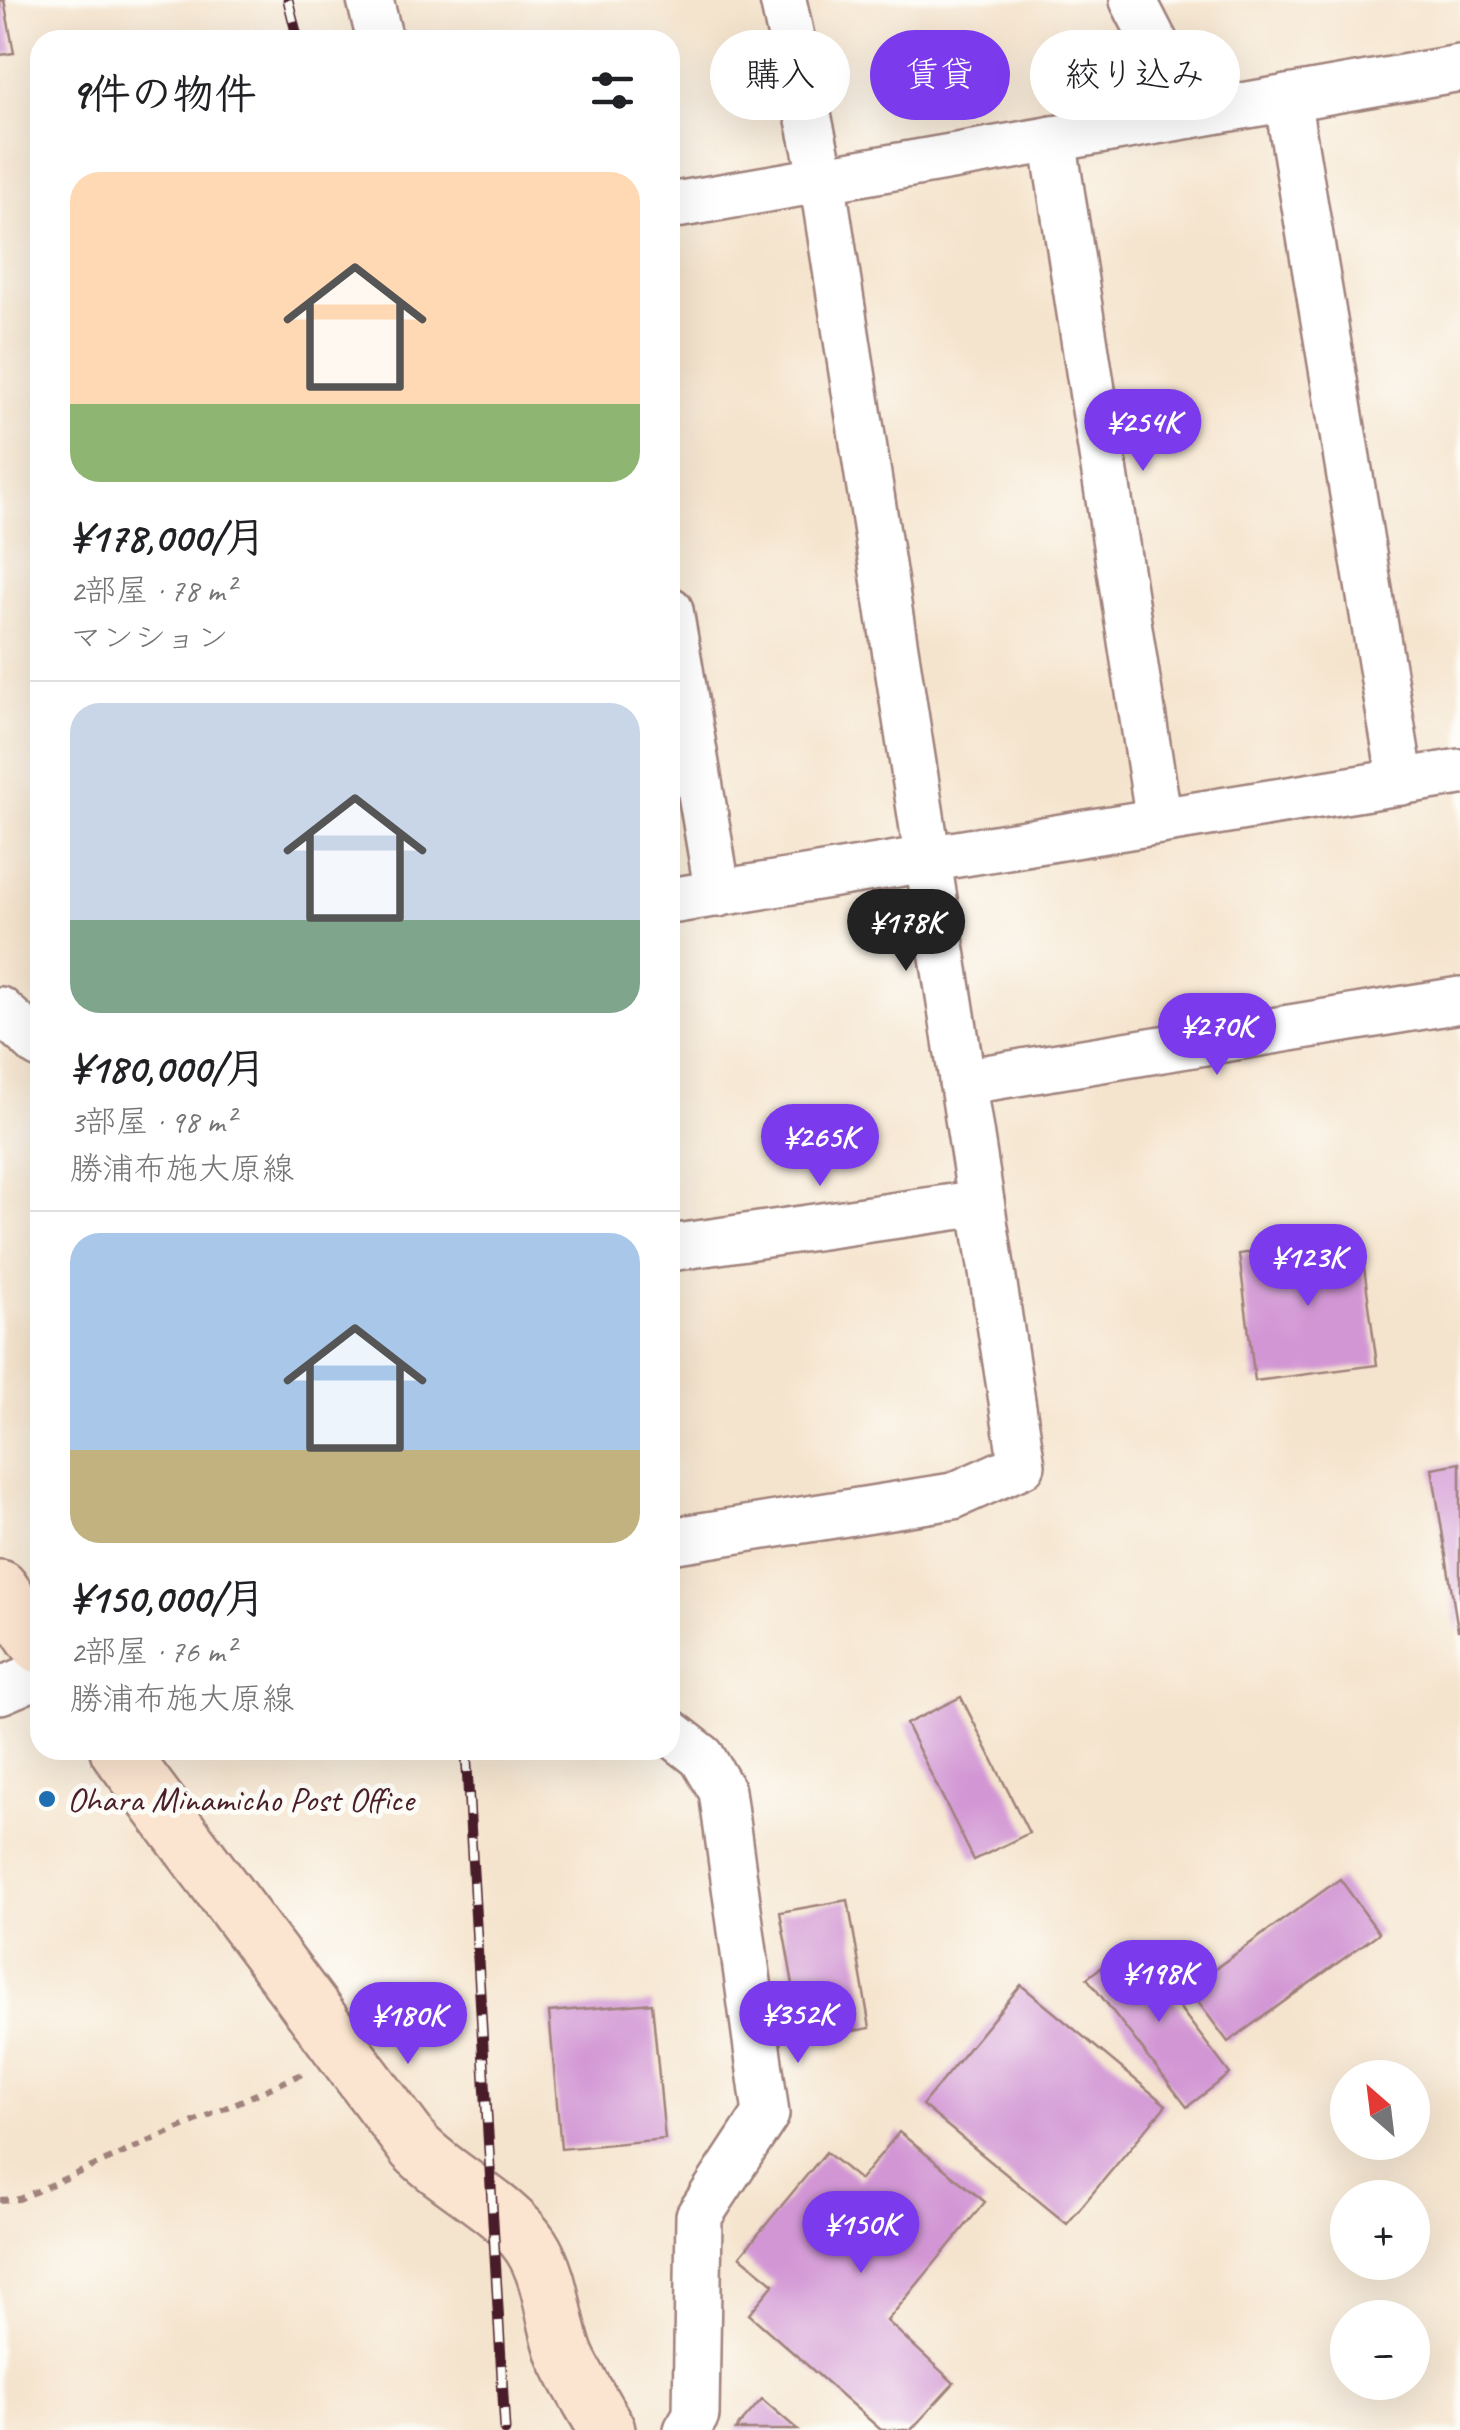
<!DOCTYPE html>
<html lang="ja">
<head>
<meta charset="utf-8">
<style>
	:root { --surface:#fff; --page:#f6f6f6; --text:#202124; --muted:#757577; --line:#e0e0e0; --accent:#7c3aed }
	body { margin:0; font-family:Caveat,"Klee One",sans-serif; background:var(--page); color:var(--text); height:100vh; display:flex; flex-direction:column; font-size:38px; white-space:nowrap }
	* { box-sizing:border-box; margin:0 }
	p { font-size:32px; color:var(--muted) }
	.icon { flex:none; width:55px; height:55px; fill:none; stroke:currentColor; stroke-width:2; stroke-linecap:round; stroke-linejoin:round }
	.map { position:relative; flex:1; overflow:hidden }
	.details { position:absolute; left:30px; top:30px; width:650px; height:1730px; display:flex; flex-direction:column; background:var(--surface); border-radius:30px; box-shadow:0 10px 40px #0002 }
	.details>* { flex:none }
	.hud { position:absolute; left:710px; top:30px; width:600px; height:90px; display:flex; gap:20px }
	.needle { width:65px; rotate:332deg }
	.fabs { position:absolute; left:1330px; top:2060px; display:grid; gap:20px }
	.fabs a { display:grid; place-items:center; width:100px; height:100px; border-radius:50%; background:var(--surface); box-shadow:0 10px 40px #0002; font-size:50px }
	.price { position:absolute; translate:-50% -85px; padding:0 22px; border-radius:35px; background:var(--accent); color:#fff; font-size:32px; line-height:65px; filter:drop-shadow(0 2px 5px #0008) }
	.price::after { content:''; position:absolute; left:50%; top:60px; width:30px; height:22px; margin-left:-15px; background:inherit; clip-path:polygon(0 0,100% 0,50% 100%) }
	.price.selected { background:#222; color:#fff }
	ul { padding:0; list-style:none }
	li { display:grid; align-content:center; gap:20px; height:530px; padding:0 40px }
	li+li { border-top:2px solid var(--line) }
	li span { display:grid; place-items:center; height:310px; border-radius:30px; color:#555 }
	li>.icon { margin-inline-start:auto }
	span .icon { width:180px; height:180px; fill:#fffc; stroke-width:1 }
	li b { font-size:42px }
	h2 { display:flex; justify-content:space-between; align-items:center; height:120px; padding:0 40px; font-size:42px }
	.tag { padding:0 35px; border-radius:45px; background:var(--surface); box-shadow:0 10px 40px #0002; font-size:35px; line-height:90px }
	.tag.selected { background:var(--accent); color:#fff }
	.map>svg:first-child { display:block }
	.building { fill:#d296d4 }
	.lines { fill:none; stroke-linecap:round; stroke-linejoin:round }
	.street-casing { stroke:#a0827c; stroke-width:50 }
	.secondary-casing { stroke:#a0827c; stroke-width:60 }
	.path { stroke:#a0827c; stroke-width:6; stroke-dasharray:8 8; stroke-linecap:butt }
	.street { stroke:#fff; stroke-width:45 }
	.secondary { stroke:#fce5d0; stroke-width:55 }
	.rail-casing { stroke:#4a1f2b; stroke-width:11 }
	.rail { stroke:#fdfcf7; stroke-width:8; stroke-dasharray:22; stroke-linecap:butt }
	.poi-dot { fill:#1f6fb2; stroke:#fdfcf7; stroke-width:4 }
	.labels { text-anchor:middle; stroke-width:10; stroke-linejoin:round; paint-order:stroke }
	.poi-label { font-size:35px; fill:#4a1f2b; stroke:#fdfcf7; text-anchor:start }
</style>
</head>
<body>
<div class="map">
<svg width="1460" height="2430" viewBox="0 0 1460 2430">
	<rect width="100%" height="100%" fill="#fdfcf7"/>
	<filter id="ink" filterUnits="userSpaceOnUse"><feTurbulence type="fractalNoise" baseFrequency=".01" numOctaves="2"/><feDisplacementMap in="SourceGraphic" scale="20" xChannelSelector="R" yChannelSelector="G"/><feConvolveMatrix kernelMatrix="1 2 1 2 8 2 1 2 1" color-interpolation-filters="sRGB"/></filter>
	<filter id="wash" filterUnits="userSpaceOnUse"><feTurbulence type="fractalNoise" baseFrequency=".0048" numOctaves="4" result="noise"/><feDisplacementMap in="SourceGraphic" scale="40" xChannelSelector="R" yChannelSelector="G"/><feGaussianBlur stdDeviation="2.25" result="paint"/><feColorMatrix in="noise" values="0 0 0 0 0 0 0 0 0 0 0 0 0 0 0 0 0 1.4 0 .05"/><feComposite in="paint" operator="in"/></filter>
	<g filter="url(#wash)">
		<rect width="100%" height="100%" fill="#f5e4cd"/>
		<g id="blocks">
			<g class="building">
				<polygon points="0,0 4,0 14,53 0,55"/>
				<polygon points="1360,1237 1377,1365 1255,1381 1239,1254"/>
				<polygon points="1460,1463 1460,1630 1458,1630 1432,1468"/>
				<polygon points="961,1697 1029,1833 974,1860 906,1724"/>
				<polygon points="1340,1879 1379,1933 1228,2042 1188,1988"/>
				<polygon points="848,1900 870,2028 803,2040 780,1912"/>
				<polygon points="1131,1944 1230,2074 1187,2107 1087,1978"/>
				<polygon points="1021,1985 1166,2105 1067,2224 922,2105"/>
				<polygon points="652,2003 665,2139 561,2149 549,2012"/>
				<polygon points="899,2132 985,2202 887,2321 954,2383 911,2430 881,2430 749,2314 774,2284 740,2256 826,2152 860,2180"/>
				<polygon points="762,2399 798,2430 735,2430"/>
			</g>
		</g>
	</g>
	<g filter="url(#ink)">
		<use href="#blocks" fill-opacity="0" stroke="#a0827c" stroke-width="2.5"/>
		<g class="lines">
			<g class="street-casing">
				<g id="street">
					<polyline points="370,0 380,40"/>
					<polyline points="1133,0 1192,115"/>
					<polyline points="1287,98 1401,782"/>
					<polyline points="1053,139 1159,821"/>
					<polyline points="670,206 1460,68"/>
					<polyline points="670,610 718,894"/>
					<polyline points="670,901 1460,772"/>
					<polyline points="0,1010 40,1046"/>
					<polyline points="962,1082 1460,1000"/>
					<polyline points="670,1248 981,1203"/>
					<polyline points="670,1541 953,1496 1022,1465 822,179 783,0"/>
					<polyline points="0,1691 40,1674"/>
					<polyline points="670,1732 702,1757 722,1791 766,2114 699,2216 696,2415 687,2430"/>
				</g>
			</g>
			<g class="secondary-casing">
				<g id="secondary">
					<polyline points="0,1588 40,1645"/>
					<path d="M 118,1750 L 415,2147 C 449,2182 504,2206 531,2246 C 553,2280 552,2320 566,2356 C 577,2381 594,2406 607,2430"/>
				</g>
			</g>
			<polyline class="path" points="0,2200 19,2199 302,2074"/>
			<use href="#street" class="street"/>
			<use href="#secondary" class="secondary"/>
			<g class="rail-casing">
				<g id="rail">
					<polyline points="288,0 298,40"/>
					<polyline points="466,1750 505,2430"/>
				</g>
			</g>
			<use href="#rail" class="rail"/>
		</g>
	</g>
	<circle class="poi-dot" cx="47" cy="1799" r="10"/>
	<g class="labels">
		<g class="poi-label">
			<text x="67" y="1811">Ohara Minamicho Post Office</text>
		</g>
	</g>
</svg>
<div class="fabs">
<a><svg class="needle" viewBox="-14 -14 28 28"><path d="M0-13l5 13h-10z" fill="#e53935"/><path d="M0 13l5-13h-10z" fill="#757577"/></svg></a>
<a>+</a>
<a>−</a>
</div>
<b class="price" style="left:1143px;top:474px">¥254K</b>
<b class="price selected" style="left:906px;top:974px">¥178K</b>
<b class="price" style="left:1217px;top:1078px">¥270K</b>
<b class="price" style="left:820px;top:1189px">¥265K</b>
<b class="price" style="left:1308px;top:1309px">¥123K</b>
<b class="price" style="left:1159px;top:2025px">¥198K</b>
<b class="price" style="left:798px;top:2066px">¥352K</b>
<b class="price" style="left:408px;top:2067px">¥180K</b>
<b class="price" style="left:861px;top:2276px">¥150K</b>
<div class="hud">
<a class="tag">購入</a>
<a class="tag selected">賃貸</a>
<a class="tag">絞り込み</a>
</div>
<section class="details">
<h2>9件の物件<svg class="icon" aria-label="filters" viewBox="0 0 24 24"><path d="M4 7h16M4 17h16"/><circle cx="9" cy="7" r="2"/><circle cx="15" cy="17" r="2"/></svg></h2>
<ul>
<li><span style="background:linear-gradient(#ffd9b3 75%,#8fb573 0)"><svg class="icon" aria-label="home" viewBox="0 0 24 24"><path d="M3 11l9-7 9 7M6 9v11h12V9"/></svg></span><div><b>¥178,000/月</b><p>2部屋 · 78 m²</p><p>マンション</p></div></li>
<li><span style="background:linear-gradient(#c9d6e8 70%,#7fa58c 0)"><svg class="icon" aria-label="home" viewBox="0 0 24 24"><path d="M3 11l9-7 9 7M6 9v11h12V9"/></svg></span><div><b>¥180,000/月</b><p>3部屋 · 98 m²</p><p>勝浦布施大原線</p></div></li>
<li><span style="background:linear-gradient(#a9c7e8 70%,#c2b280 0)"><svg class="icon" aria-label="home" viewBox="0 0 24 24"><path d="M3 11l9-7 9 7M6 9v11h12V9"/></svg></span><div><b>¥150,000/月</b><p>2部屋 · 76 m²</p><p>勝浦布施大原線</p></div></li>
</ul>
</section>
</div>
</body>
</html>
